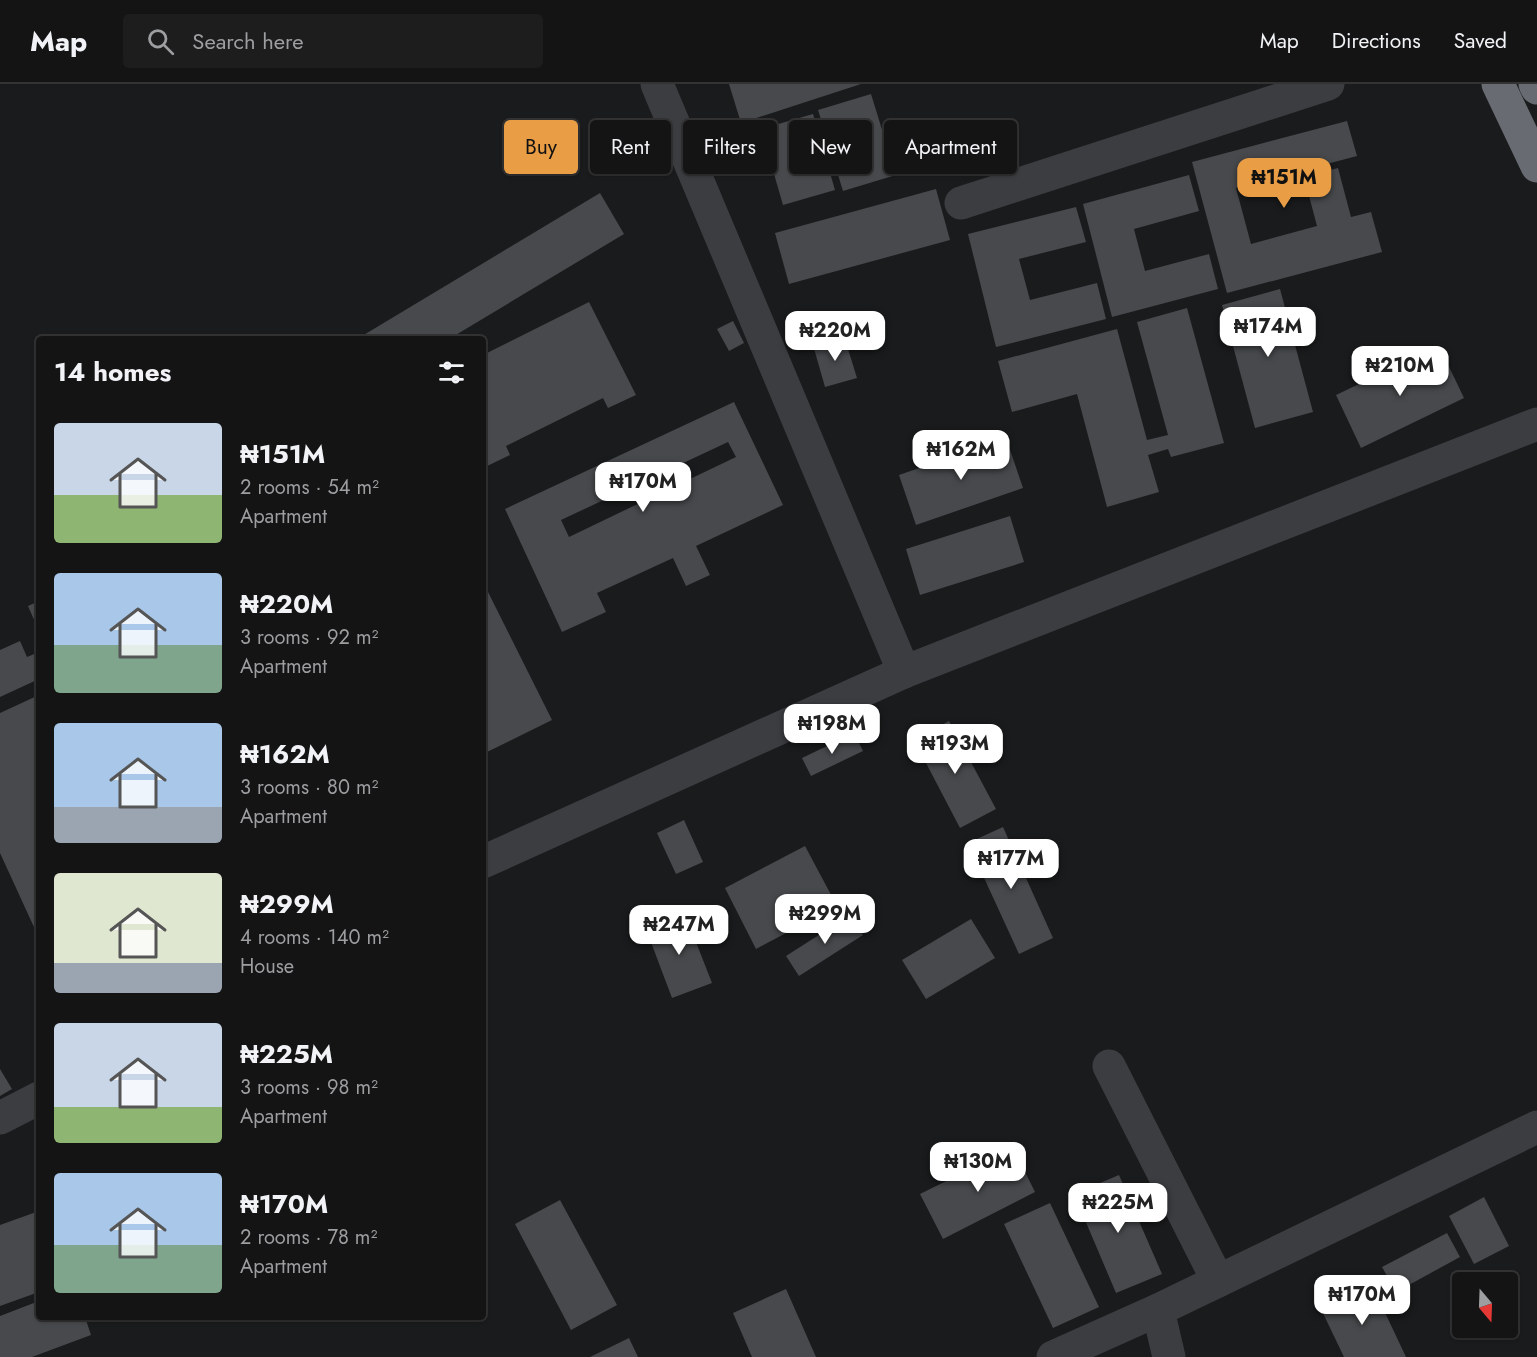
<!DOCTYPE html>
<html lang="en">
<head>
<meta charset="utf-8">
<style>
	:root { --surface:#141415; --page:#1d1d1e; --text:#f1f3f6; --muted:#9d9ea0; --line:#333334; --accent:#e99e46 }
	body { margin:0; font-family:Jost,sans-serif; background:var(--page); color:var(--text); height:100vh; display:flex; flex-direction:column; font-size:22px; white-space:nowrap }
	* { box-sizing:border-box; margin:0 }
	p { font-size:20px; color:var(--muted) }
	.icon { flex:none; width:33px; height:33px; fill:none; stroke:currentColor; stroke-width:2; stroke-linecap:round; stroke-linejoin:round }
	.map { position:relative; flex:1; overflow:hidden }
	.drawer { position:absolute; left:36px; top:252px; width:450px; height:984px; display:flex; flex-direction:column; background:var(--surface); border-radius:6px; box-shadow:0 2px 4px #0004,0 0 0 2px var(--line) }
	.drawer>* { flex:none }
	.top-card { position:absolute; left:504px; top:36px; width:570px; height:54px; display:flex; gap:12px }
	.needle { width:39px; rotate:161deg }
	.tools { position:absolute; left:1452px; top:1188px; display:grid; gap:12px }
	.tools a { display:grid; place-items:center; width:66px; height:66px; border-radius:6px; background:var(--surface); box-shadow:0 2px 4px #0004,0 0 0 2px var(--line); font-size:30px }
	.price { position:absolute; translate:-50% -51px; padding:0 14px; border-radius:12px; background:#fff; color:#222; font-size:20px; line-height:39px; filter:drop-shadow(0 2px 3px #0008) }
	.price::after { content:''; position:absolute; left:50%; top:36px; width:18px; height:14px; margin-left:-9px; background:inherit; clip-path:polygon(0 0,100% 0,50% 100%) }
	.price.current { background:var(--accent); color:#111 }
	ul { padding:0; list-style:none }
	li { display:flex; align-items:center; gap:18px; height:150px; padding:0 18px }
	li span { display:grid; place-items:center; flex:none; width:168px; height:120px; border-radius:6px; color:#555 }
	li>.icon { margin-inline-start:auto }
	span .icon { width:72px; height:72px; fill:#fffc; stroke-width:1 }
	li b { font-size:26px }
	h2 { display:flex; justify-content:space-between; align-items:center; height:72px; padding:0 18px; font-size:26px }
	.pill { padding:0 21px; border-radius:6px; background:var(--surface); box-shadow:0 2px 4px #0004,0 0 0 2px var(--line); font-size:21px; line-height:54px }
	.pill.current { background:var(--accent); color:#111 }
	header { display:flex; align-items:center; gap:36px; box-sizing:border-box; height:84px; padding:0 30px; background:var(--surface); border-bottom:2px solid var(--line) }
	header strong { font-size:28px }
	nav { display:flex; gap:33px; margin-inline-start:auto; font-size:21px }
	.search { width:420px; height:54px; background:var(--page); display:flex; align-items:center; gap:15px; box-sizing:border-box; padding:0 21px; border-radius:6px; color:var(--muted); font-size:22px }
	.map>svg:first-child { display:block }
	.building { fill:#47494c; fill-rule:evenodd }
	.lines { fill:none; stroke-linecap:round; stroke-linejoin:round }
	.minor { stroke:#3c3d41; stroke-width:33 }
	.highway { stroke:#686c72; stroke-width:33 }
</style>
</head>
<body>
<header>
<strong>Map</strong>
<div class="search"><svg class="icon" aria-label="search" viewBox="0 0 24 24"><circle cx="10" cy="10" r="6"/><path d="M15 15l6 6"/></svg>Search here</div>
<nav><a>Map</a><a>Directions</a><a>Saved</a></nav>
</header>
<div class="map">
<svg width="1537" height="1273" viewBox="0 0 1537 1273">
	<rect width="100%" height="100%" fill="#1a1b1c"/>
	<g class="building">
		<polygon points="729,0 861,0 741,39"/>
		<polygon points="871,10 896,91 843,107 818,26"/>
		<polygon points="813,30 835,106 783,121 761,45"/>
		<polygon points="1347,37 1357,72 1236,104 1251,160 1317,142 1304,93 1338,84 1351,133 1371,128 1382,168 1227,209 1192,78"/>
		<polygon points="1189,91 1199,127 1134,145 1145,187 1209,170 1218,205 1112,233 1083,120"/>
		<polygon points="936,105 950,156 789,200 775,149"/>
		<polygon points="600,109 624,150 449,255 357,255"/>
		<polygon points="1076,123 1086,158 1019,175 1030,216 1097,199 1106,235 996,263 968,150"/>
		<polygon points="1280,205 1313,328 1255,344 1222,221"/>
		<polygon points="589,218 636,311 608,324 603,314 506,362 510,371 483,384 483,271"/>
		<polygon points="1187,224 1224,359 1171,373 1168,365 1148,371 1159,408 1107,423 1077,310 1012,328 998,277 1117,245 1147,356 1168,351 1137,238"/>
		<polygon points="733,237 744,259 729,267 717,245"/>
		<polygon points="844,252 857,294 825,303 813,261"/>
		<polygon points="1439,262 1464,314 1361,364 1336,311"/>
		<path d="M 734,318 L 783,421 L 696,462 L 710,491 L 686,502 L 673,474 L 597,509 L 606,528 L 562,548 L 505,425 ZM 728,358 L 736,373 L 671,404 L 664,388 ZM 640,399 L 648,415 L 569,453 L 561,436 Z"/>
		<polygon points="1006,354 1023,404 916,441 899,391"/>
		<polygon points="1010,432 1024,478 920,511 906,465"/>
		<polygon points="483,498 552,636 483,670"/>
		<polygon points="39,517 39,547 28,522"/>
		<polygon points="20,557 27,573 39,568 39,595 0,613 0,566"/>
		<polygon points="39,611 39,854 0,769 0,629"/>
		<polygon points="949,637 996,725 960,744 914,656"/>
		<polygon points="854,649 863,667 811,692 802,674"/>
		<polygon points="684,736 703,778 676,790 657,749"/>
		<polygon points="1003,743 1053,854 1019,870 968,759"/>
		<polygon points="805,762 837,822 756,865 725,804"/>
		<polygon points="685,830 712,899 672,914 646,845"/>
		<polygon points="850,831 863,851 799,892 786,872"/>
		<polygon points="971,835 995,874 926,915 902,876"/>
		<polygon points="0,985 12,1005 0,1012"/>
		<polygon points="1013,1064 1035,1108 943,1155 920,1110"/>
		<polygon points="1119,1091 1162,1190 1116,1209 1074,1110"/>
		<polygon points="1484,1113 1509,1162 1474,1180 1449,1132"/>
		<polygon points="560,1116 617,1221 571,1246 515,1140"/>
		<polygon points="1050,1119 1099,1223 1053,1244 1004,1140"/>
		<polygon points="39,1127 39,1208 0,1222 0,1141"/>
		<polygon points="1447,1149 1460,1173 1396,1208 1382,1183"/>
		<polygon points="1371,1199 1406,1273 1344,1273 1320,1223"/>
		<polygon points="786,1205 816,1273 752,1273 733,1229"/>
		<polygon points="39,1217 39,1233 85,1233 91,1251 32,1273 0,1273 0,1232"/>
		<polygon points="629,1254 638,1273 590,1273"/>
	</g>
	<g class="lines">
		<g class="minor">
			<polyline points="657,0 904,588"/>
			<polyline points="961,119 1328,0"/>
			<polyline points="483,778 904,588 1537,340"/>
			<polyline points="1109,982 1218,1197"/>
			<polyline points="0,1034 39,1014"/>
			<polyline points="1053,1273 1158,1226"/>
			<polyline points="1169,1273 1158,1226 1537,1043"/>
		</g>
		<g class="highway">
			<polyline points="1498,0 1537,82"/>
			<polyline points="1535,0 1537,4"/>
		</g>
	</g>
</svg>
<div class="tools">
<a><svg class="needle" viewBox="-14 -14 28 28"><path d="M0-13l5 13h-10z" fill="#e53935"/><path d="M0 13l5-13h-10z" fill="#9d9ea0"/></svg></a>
</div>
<b class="price current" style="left:1284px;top:125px">₦151M</b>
<b class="price" style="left:1268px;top:274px">₦174M</b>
<b class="price" style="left:835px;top:278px">₦220M</b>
<b class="price" style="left:1400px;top:313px">₦210M</b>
<b class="price" style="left:961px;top:397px">₦162M</b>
<b class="price" style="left:643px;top:429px">₦170M</b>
<b class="price" style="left:832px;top:671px">₦198M</b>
<b class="price" style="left:955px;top:691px">₦193M</b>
<b class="price" style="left:1011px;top:806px">₦177M</b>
<b class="price" style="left:825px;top:861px">₦299M</b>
<b class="price" style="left:679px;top:872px">₦247M</b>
<b class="price" style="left:978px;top:1109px">₦130M</b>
<b class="price" style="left:1118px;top:1150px">₦225M</b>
<b class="price" style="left:1362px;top:1242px">₦170M</b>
<div class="top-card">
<a class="pill current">Buy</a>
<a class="pill">Rent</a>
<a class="pill">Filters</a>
<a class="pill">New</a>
<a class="pill">Apartment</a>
</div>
<section class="drawer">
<h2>14 homes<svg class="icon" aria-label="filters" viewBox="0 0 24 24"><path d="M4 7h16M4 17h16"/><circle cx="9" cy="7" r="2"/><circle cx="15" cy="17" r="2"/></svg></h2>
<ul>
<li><span style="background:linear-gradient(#c9d6e8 60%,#8fb573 0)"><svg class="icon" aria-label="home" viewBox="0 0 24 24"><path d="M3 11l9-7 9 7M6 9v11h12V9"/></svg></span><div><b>₦151M</b><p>2 rooms · 54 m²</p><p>Apartment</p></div></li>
<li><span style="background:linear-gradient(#a9c7e8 60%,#7fa58c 0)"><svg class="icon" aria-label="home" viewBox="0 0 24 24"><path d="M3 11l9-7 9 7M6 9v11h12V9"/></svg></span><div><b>₦220M</b><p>3 rooms · 92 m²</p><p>Apartment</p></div></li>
<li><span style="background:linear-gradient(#a9c7e8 70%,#9aa5b1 0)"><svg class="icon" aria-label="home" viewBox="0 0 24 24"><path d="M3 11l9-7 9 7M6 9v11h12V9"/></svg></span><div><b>₦162M</b><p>3 rooms · 80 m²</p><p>Apartment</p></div></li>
<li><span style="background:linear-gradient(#dfe7d0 75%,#9aa5b1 0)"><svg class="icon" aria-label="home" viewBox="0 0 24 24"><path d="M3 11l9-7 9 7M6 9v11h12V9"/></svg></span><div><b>₦299M</b><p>4 rooms · 140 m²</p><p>House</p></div></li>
<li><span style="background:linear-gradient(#c9d6e8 70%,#8fb573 0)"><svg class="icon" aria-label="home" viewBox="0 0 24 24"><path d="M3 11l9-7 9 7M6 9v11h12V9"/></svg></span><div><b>₦225M</b><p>3 rooms · 98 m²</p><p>Apartment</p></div></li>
<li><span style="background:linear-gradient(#a9c7e8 60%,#7fa58c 0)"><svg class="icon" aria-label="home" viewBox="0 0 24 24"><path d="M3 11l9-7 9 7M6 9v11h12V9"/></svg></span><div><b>₦170M</b><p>2 rooms · 78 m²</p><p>Apartment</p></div></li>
</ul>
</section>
</div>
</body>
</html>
